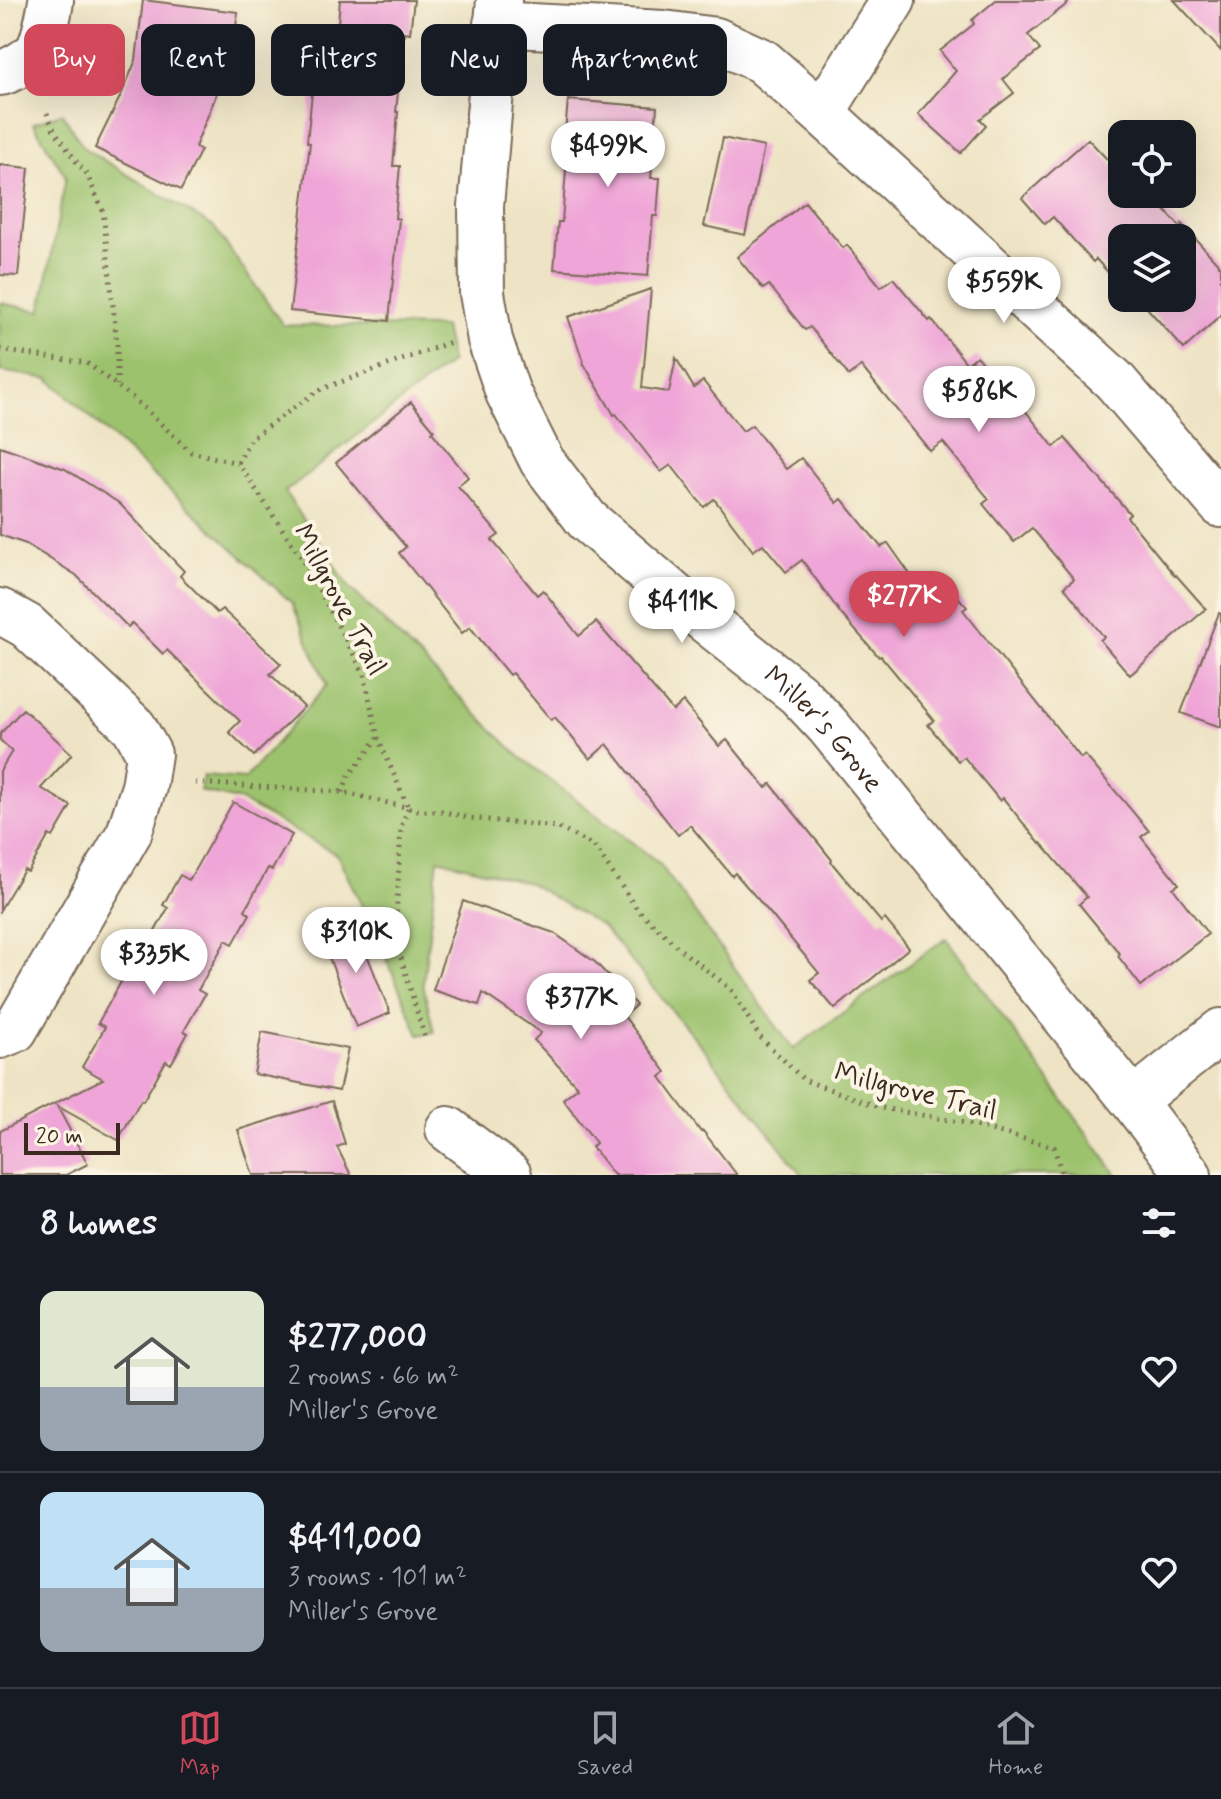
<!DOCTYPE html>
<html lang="en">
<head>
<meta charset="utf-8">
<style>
	:root { --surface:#171b24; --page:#242831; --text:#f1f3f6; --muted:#9ea1a6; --line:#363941; --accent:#d1495b }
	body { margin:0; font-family:Mynerve,sans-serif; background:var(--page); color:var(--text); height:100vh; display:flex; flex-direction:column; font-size:30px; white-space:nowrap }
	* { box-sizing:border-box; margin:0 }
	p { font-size:26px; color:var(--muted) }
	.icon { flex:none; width:44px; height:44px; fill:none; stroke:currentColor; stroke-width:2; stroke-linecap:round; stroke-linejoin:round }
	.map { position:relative; height:1175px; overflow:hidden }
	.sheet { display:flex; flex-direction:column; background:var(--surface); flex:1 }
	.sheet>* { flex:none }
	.hud { position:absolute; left:24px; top:24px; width:800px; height:72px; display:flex; gap:16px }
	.fabs { position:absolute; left:1108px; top:120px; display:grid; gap:16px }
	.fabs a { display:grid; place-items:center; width:88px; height:88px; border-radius:16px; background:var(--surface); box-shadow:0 8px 32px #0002; font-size:40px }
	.scale { position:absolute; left:24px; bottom:20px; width:96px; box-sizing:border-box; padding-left:8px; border:4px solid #3b2a1e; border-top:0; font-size:22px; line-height:28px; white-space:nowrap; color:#3b2a1e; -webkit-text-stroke:6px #fcf5e5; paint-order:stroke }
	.price { position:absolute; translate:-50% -68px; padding:0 18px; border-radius:28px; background:#fff; color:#222; font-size:26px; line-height:52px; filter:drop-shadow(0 2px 4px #0008) }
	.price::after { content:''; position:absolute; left:50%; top:48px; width:24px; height:18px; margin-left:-12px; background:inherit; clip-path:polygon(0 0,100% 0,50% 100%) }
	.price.active { background:var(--accent); color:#fff }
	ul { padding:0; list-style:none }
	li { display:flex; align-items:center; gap:24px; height:200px; padding:0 40px }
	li+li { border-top:2px solid var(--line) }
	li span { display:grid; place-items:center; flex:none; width:224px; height:160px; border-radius:16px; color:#555 }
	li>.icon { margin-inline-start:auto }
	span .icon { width:96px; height:96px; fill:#fffc; stroke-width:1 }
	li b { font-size:34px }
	h2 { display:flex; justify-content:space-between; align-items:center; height:96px; padding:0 40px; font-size:34px }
	.tag { padding:0 28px; border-radius:16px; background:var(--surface); box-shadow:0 8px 32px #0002; font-size:28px; line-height:72px }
	.tag.active { background:var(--accent); color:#fff }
	.menu { display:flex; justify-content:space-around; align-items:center; height:112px; border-top:2px solid var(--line); background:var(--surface); font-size:22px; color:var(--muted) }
	.menu a { display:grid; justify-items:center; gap:4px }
	.menu .active { color:var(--accent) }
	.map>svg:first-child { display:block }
	.green { fill:#9cc26d; stroke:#6c7646; stroke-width:2 }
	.building { fill:#efa5d7 }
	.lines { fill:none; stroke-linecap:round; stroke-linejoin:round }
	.minor-casing { stroke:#7a6b58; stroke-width:48 }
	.path { stroke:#7a6b58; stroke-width:5; stroke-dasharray:2 6; stroke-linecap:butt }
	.minor { stroke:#fff; stroke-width:44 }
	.labels { text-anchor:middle; stroke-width:8; stroke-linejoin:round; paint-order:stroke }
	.street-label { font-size:28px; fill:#3b2a1e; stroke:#fcf5e5 }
</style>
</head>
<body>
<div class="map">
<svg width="1221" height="1175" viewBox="0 0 1221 1175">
	<rect width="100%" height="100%" fill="#fcf5e5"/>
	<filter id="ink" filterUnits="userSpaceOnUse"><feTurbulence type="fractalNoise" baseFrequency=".0125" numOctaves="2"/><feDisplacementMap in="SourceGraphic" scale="16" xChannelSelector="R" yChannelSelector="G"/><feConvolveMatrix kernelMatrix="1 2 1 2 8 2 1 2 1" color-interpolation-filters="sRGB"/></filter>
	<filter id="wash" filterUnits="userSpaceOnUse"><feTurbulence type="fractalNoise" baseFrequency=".006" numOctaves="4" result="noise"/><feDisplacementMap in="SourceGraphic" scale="32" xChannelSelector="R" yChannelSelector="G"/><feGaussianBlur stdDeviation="1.8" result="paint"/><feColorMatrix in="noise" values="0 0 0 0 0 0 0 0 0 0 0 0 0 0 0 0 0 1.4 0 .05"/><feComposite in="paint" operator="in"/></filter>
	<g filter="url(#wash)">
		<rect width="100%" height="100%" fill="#eee4c5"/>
		<polygon class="green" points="62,113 84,148 214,227 283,325 444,327 451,362 285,492 349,587 519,756 659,863 793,1049 946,938 1117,1175 802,1175 704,1049 603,927 529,883 438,859 423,984 434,1032 419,1035 376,934 337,855 241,801 200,791 203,776 245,779 327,685 292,603 49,379 0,371 0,303 41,311 66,177 33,123"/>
		<g id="blocks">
			<g class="building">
				<polygon points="143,0 238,12 232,56 195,147 201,150 181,190 95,148 122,93 136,60"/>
				<polygon points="340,0 414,0 410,33 404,32 396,112 398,112 393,166 400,166 395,218 399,219 389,321 290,311 310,143 307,142 313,83 310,83 314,44 336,46"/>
				<polygon points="996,0 1072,0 1028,35 1040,50 1003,79 1014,93 980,119 986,125 961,153 918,114 956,71 940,51 974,24 972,20"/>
				<polygon points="1174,0 1221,0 1221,51"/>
				<polygon points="568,100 657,107 651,178 660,178 657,216 653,216 648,276 554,269 558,222 562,222 568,144 564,143"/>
				<polygon points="723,138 764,147 745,235 704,226"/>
				<polygon points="1088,139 1122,175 1122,194 1150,194 1182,229 1182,224 1221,267 1221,315 1184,349 1138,298 1182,298 1182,238 1122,238 1122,288 1096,259 1093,262 1053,217 1045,224 1022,198"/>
				<polygon points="0,165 29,168 18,276 0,275"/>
				<polygon points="805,202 843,248 847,245 881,287 893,278 929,321 931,319 967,364 977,356 1014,402 1017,400 1054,447 1065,438 1130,514 1127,517 1175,576 1176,575 1206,609 1130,675 1100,640 1104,637 1064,587 1074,579 1032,528 1014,542 983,504 989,499 943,442 930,451 861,366 849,376 810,327 805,330 769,285 763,289 737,257"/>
				<polygon points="651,289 642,388 669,392 676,358 694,388 703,381 743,431 752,425 786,469 801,458 837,503 842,499 881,547 888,543 922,591 939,576 967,607 963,610 1081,758 1085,755 1149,831 1141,837 1179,884 1173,888 1208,934 1141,986 1118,956 1120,954 1079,904 1087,897 1041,843 1040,844 1003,798 1000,801 964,757 958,761 928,725 934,720 881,656 879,657 842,615 802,560 786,572 763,544 753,551 714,499 704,507 671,465 661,472 616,414 614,415 584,364 568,317"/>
				<polygon points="411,402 434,430 432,432 468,477 458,486 499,535 492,540 537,595 543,590 579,636 596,622 673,711 683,702 719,746 727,740 766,788 771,784 832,860 831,862 881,922 885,919 909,948 835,1009 810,980 819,973 769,912 735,873 732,876 690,825 678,835 607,744 590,759 555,717 551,720 512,673 509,675 470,627 462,633 399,553 406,547 336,463"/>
				<polygon points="0,446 65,469 119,503 184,571 180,576 217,613 222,609 281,664 270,674 304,707 254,756 229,732 240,721 167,650 163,654 132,623 128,627 76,575 26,544 0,535"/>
				<polygon points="1219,613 1221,614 1221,727 1181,713"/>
				<polygon points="23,709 72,754 41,788 71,806 53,837 49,835 28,872 24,870 0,910 0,771 12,751 0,740 0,734"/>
				<polygon points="233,802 292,835 272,870 268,868 245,910 250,914 233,944 226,940 198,990 205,994 184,1031 188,1033 171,1064 166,1061 143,1101 141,1100 118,1140 57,1106 88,1164 66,1175 0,1175 0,1131 103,1079 82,1067 105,1027 98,1023 136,955 140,958 168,908 163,905 180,875 189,880"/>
				<polygon points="463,901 554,933 595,962 636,1005 624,1016 666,1072 660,1077 701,1132 703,1131 737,1175 614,1175 592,1147 596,1143 563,1099 578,1087 534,1040 541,1033 483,993 479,1005 433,990"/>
				<polygon points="355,924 390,1013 356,1027 321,937"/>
				<polygon points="262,1032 348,1049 339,1091 254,1074"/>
				<polygon points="332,1101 345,1144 337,1147 351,1175 253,1175 238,1130"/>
			</g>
		</g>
	</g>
	<g filter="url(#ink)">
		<use href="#blocks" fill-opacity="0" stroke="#7a6b58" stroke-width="2"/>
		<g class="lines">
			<g class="minor-casing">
				<g id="minor">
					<path id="s1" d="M 499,0 L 481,206 L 482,293 L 490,340 L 508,393 L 542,461 L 587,520 L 687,606 L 798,694 L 829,727 L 1133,1101 L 1189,1175"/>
					<polyline points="496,24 664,33 716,40 762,61 822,113 1114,380 1221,505"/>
					<path d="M 0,73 C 9,72 33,58 38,50 C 43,43 50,10 51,0"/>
					<polyline points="822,113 893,0"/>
					<polyline points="0,611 27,626 134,727 149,754 144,787 129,833 15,1030 0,1036"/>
					<polyline points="1133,1101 1221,1031"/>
					<polyline points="448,1129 509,1175"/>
				</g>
			</g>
			<g class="path">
				<polyline points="47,113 53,128 80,167 85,170 103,211 117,344 117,385"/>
				<polyline points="0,350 87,363 132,397 191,452 238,463 303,560 364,674 378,738 408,807"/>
				<polyline points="238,463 250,439 319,390 451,342"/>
				<polyline points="195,783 342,792 422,811 441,811 470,818 557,827 594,846 637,909 682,951 731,989 759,1036 804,1080 882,1108 965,1123 1054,1147 1062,1175"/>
				<polyline points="342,792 349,776 378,738"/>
				<polyline points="408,808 401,828 395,938 426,1042"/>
			</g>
			<use href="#minor" class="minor"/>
		</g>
	</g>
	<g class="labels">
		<g class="street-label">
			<text transform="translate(341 599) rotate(62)" y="10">Millgrove Trail</text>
			<text dy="10" stroke="none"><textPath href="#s1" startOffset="864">Miller's Grove</textPath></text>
			<text transform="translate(916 1090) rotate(14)" y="10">Millgrove Trail</text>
		</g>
	</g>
</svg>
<div class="fabs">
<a><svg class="icon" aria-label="locate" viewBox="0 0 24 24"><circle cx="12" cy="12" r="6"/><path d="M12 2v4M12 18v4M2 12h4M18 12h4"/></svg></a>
<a><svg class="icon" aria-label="layers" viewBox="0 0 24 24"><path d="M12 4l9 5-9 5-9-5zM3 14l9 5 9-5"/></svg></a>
</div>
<div class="scale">20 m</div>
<b class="price" style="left:608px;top:189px">$499K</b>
<b class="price" style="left:1004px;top:325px">$559K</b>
<b class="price" style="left:979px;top:434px">$586K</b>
<b class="price active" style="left:904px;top:639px">$277K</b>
<b class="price" style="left:682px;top:645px">$411K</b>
<b class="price" style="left:356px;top:975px">$310K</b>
<b class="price" style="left:154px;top:997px">$335K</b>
<b class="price" style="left:581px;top:1041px">$377K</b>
<div class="hud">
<a class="tag active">Buy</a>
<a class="tag">Rent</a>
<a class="tag">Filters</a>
<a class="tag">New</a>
<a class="tag">Apartment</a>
</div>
</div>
<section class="sheet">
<h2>8 homes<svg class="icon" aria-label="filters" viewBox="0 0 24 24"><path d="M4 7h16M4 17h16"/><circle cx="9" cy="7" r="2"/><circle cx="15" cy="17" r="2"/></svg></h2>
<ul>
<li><span style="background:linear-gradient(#dfe7d0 60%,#9aa5b1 0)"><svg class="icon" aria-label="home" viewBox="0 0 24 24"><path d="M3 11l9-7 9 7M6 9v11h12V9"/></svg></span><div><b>$277,000</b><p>2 rooms · 66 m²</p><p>Miller's Grove</p></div><svg class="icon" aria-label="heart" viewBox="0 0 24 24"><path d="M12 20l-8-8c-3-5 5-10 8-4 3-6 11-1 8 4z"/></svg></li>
<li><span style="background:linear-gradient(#bfe0f5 60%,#9aa5b1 0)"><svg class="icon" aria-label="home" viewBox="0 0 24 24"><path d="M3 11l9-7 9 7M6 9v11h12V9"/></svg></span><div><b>$411,000</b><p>3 rooms · 101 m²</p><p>Miller's Grove</p></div><svg class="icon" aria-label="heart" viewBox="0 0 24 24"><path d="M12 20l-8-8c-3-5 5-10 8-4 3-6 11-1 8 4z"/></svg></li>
</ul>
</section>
<nav class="menu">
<a class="active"><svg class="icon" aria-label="map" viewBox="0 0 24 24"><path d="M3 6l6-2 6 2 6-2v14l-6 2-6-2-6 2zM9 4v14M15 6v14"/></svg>Map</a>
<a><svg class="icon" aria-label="saved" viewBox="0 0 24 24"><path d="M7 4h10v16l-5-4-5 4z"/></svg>Saved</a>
<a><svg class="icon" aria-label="home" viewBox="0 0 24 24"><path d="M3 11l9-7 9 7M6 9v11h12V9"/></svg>Home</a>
</nav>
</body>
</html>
